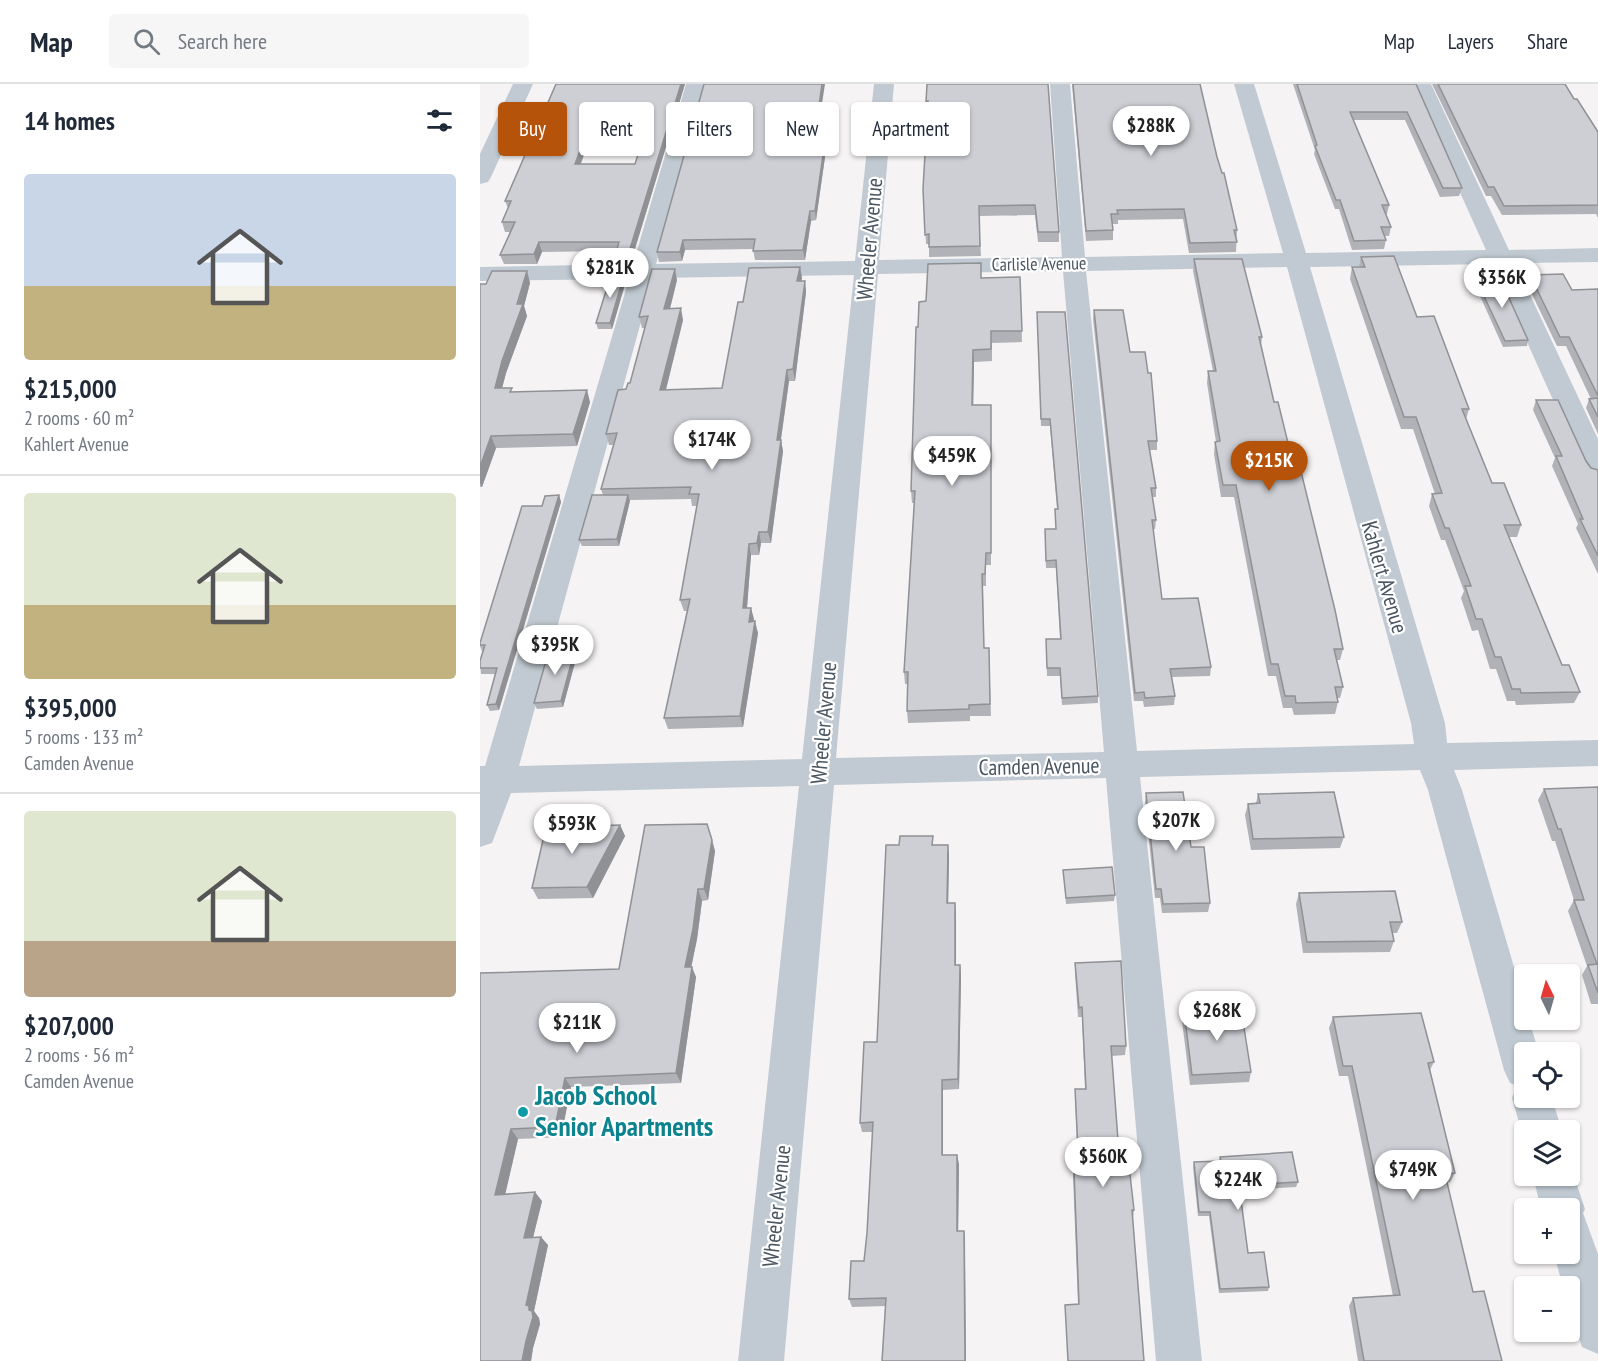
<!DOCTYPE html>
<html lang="en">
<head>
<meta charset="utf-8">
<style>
	:root { --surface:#fff; --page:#f6f6f7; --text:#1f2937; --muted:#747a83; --line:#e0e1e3; --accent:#b45309 }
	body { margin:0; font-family:"PT Sans Narrow",sans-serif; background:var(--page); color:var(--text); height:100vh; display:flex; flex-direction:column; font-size:22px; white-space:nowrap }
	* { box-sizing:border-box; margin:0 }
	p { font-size:20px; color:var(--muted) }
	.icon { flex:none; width:33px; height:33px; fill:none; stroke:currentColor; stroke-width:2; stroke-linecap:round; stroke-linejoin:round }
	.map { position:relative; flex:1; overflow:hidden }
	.panel { display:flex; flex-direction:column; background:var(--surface); width:480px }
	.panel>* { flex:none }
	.banner { position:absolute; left:18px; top:18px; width:570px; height:54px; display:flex; gap:12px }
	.needle { width:39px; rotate:355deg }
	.fabs { position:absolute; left:1034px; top:880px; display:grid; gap:12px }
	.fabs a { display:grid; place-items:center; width:66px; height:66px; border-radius:6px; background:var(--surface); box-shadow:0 2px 4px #0004; font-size:30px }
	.price { position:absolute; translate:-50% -51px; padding:0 14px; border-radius:21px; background:#fff; color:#222; font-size:20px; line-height:39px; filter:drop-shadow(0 2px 3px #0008) }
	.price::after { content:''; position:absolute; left:50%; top:36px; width:18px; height:14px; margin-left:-9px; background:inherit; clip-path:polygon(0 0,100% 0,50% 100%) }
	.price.on { background:var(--accent); color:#fff }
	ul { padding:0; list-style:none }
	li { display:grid; align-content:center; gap:12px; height:318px; padding:0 24px }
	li+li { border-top:2px solid var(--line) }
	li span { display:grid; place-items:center; height:186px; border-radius:6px; color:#555 }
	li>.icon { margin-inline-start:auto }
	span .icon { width:108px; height:108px; fill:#fffc; stroke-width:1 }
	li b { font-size:26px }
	h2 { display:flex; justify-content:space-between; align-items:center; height:72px; padding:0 24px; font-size:26px }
	.chip { padding:0 21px; border-radius:6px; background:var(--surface); box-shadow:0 2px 4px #0004; font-size:21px; line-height:54px }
	.chip.on { background:var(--accent); color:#fff }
	header { display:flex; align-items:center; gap:36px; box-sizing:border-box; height:84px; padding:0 30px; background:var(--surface); border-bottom:2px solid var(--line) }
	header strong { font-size:28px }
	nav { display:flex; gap:33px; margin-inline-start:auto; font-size:21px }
	.search { width:420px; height:54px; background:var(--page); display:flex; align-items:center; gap:15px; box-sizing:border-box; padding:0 21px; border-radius:6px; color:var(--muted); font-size:22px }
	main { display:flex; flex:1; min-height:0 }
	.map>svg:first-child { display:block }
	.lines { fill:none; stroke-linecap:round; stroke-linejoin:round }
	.minor { fill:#c1cad2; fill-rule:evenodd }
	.wall { fill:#b0b2b7; fill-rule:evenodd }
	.shaded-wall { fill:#909195 }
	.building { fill:#cdcfd5; stroke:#909195; stroke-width:1.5; fill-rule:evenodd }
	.culture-dot { fill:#0f9aa8; stroke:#fff; stroke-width:2 }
	.labels { text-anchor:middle; stroke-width:4.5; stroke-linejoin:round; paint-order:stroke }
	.far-street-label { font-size:18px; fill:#4a5661; stroke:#fff }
	.street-label { font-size:22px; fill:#4a5661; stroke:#fff }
	.near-culture-label { font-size:27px; font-weight:bold; fill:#0d838f; stroke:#fff; text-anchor:start }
</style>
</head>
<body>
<header>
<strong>Map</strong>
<div class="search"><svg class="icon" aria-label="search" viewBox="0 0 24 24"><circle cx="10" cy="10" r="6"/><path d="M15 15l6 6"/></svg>Search here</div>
<nav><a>Map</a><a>Layers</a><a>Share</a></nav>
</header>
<main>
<section class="panel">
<h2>14 homes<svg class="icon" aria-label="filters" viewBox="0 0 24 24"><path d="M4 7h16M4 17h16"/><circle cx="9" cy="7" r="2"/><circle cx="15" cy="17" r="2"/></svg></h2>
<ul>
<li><span style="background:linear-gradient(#c9d6e8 60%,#c2b280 0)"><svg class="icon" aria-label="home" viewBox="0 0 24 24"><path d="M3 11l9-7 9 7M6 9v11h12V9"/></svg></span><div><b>$215,000</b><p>2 rooms · 60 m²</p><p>Kahlert Avenue</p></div></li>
<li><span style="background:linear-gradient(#dfe7d0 60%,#c2b280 0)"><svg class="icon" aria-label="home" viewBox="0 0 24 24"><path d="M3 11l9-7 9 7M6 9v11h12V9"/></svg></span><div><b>$395,000</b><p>5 rooms · 133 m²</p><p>Camden Avenue</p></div></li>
<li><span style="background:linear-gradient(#dfe7d0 70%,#b9a48a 0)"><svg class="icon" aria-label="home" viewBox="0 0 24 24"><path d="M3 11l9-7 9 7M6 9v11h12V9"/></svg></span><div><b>$207,000</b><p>2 rooms · 56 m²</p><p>Camden Avenue</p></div></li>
</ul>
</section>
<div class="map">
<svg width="1118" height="1277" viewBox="0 0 1118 1277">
	<rect width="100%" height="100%" fill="#f5f3f3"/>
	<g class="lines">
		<g class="minor">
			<polygon points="33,0 53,0 11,93 8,98 0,100 0,70"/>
			<path d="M 206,0 L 226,0 L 176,180 L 375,177 L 394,0 L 414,0 L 399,176 L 582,173 L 570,0 L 590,0 L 605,173 L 803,169 L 754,0 L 774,0 L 826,169 L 1006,166 L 931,0 L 951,0 L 1029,166 L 1118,164 L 1118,178 L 1035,179 L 1118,355 L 1118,394 L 1108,391 L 1104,385 L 1012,180 L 830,183 L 965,639 L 967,659 L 1118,656 L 1118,682 L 974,686 L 982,706 L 1044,917 L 1044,936 L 1049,936 L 1059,969 L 1044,969 L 1044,1014 L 1072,1014 L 1082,1047 L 1044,1047 L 1044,1056 L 1032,1014 L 1037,1002 L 1030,999 L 1024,986 L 948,706 L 940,686 L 660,693 L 722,1277 L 676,1277 L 626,694 L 354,701 L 304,1277 L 258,1277 L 319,702 L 31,709 L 12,759 L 0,763 L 0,682 L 5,682 L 149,195 L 0,197 L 0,183 L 153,180 ZM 807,183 L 931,639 L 934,660 L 657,667 L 606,187 ZM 583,187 L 624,668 L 356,674 L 398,190 ZM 374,191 L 322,675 L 39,682 L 173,194 Z"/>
			<polygon points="1089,1077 1105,1125 1103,1129 1118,1170 1118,1270 1102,1263 1089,1224 1089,1203 1083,1203 1074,1170 1089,1170 1089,1125 1061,1125 1053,1092 1089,1092"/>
		</g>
	</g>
	<g class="wall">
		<path d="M 76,0 L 205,0 L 151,178 L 138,178 L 136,167 L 62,168 L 57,180 L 24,180 L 20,171 L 30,148 L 25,148 L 22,138 L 28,124 L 25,117 ZM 117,35 L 169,35 L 155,80 L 101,80 Z"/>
		<polygon points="447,0 579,148 579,158 558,158 555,131 499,132 501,172 449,173 449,160 446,160 443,105 447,27 446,27 446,18"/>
		<polygon points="592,0 720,0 737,73 757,146 756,168 709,169 703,135 638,136 638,140 632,140 633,146 633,156 606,157"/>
		<polygon points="813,0 936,0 982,104 979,112 960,113 925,36 873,36 909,121 907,130 906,130 911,143 909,152 904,152 906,156 904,165 872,166 859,125 855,125 834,70 835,66"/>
		<polygon points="952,0 1085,0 1094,15 1118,48 1118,134 1116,130 1022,131 1011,112 1006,112"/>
		<polygon points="339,43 348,52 336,136 331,137 325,176 275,176 273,165 205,166 202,177 179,178 177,168"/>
		<polygon points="881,173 937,233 989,325 986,335 1012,399 1041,441 1037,453 1029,453 1082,581 1100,608 1094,619 1036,621 1035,617 1027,617 1016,585 1010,585 998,546 992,547 981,514 984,507 965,456 961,456 949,422 952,410 955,410 933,345 921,345 870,195 872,183 879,183"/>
		<polygon points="714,175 782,253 781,262 794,318 863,565 860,576 857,576 863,603 860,614 858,614 858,618 855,630 814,631 812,624 803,624 796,592 788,592 754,413 741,413 734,370 735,358 736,358 727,299 728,287 733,287 713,187"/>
		<polygon points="320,183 322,194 321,197 325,197 326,208 315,297 309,297 301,356 303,367 291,459 281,459 279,471 271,471 267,524 271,524 273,537 278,549 263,643 188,645 184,634 207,527 204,527 200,516 217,422 212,422 211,415 150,416 139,462 102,462 99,456 123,411 121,405 134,361 129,361 126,350 146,305 150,299 165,244 162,244 159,233 197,196 190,225 203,236 186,306 242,304 263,218"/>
		<polygon points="47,187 50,199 44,222 47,232 26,289 22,304 33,308 110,318 97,362 16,364 2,403 0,403 0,200 6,200"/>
		<polygon points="144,191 146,197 132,245 118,245 116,239"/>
		<polygon points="1050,191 1092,206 1118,205 1118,350 1106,324 1109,315 1111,315 1086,262 1077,262 1047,200"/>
		<polygon points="540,193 542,258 512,259 512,277 494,278 493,321 511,321 511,481 506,481 506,502 503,502 504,564 509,564 511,632 490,632 490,637 428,639 427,627 428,600 425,600 424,588 434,419 432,419 431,407 438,243 446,217 501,194"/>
		<polygon points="996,195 1048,256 1047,262 1023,263 995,201"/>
		<polygon points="614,226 677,357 677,366 670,366 676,404 676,413 672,413 676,436 675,445 673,445 682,515 731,583 730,592 692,593 695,612 694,621 664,623 663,617 654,617 613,235"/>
		<polygon points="557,228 618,612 618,619 582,621 580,592 567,592 566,555 580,555 576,484 566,484 565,445 576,445 575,425 577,425 570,342 561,342"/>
		<polygon points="1056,316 1111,384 1118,386 1118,490 1096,444 1098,440 1072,382 1075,374 1053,326"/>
		<polygon points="79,411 81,418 19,626 10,627 7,621 15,590 1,590 0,577 3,567 2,567 0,562 0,559 62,422"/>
		<polygon points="95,565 97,571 83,623 57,625 54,619"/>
		<polygon points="1118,703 1118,920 1111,920 1102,891 1107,882 1088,827 1094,816 1075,757 1072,757 1058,716 1064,705"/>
		<polygon points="666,709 711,763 730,819 728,828 682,829 680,814 675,814 665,719"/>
		<polygon points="778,710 864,753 860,764 771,766 765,731 768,720 776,719"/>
		<polygon points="140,741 145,752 113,814 58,815 52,804"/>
		<polygon points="231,751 235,767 228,816 222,817 217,855 211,883 216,893 201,999 91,1003 81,1053 38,1055 25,1110 62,1117 53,1153 68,1161 54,1227 59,1234 60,1240 53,1264 51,1277 0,1277 0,889 139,885"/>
		<polygon points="454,761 468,761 469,772 468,819 475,819 476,830 476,881 480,881 481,891 479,1005 463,1006 463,1071 479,1080 478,1147 484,1147 485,1155 406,1222 372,1223 369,1215 384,1177 387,1149 393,1048 382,1048 380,1039 397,958"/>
		<polygon points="583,786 635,811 634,817 586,820"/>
		<polygon points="819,809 922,838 917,849 913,849 914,857 910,868 823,869 816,820"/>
		<polygon points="595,879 646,962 645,971 632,972 640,1083 654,1126 653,1134 664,1277 588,1277 585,1221 598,1220 593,1093 594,1085 598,1085 595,1014 595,1005 605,1005 602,933 598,933 595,889"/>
		<polygon points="704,927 771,988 769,998 710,1001 702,937"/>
		<polygon points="853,933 954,978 950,986 975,1089 970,1098 967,1099 993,1208 1022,1277 878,1277 869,1222 873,1214 913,1212 868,992 859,992 849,944"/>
		<polygon points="740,1073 818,1098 816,1103 760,1106 768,1169 789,1203 788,1207 739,1209 729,1132 718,1132 713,1083 714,1078 739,1077"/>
	</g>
	<g class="shaded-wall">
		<polygon points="201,0 205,0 151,178 149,168"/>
		<polygon points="342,0 345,0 337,52 336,43"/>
		<polygon points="115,26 117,35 97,89 95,80"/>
		<polygon points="347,43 348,52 336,136 335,127"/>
		<polygon points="330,127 331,137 325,176 323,166"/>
		<polygon points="203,156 205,166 202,177 200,168"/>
		<polygon points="59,158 62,168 57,180 54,170"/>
		<polygon points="320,183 322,194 319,208 317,197"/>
		<polygon points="195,185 197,196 187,236 184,225"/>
		<polygon points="47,187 50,199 44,222 47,232 26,289 19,316 15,304"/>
		<polygon points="144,191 146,197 132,245 130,239"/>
		<polygon points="325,197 326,208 315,297 313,285"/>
		<polygon points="201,224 203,236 183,317 180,306"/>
		<polygon points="493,266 494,278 493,333 492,321"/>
		<polygon points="307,286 309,297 299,368 297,356"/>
		<polygon points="107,306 110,318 97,362 93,350"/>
		<polygon points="11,352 16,364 2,403 0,399 0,383"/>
		<polygon points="301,356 303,367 291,459 288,448"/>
		<polygon points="79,411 81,418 19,626 16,620"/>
		<polygon points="148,411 150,417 139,462 137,455"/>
		<polygon points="279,448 281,459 279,471 277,459"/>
		<polygon points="269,460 271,471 266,536 263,524"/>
		<polygon points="271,524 274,535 271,549 269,538"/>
		<polygon points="275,537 278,549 263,643 260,632"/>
		<polygon points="95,565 97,571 83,623 81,617"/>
		<polygon points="227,740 235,767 228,816 224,805"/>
		<polygon points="140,741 145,752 113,814 107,803"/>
		<polygon points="468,761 469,772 468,830 467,819"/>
		<polygon points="218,805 222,817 217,855 209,894 205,883"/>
		<polygon points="475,819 476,830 476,891 475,881"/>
		<polygon points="480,881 481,891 479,1005 478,995"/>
		<polygon points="212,883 216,893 201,999 196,989"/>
		<polygon points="85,994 91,1003 81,1053 75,1043"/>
		<polygon points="462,996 463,1006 463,1081 462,1071"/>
		<polygon points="31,1045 38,1055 23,1120 15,1111"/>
		<polygon points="477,1071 479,1080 478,1156 477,1147"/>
		<polygon points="55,1108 62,1117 51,1162 44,1154"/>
		<polygon points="484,1147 485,1155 486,1277 485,1277"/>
		<polygon points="61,1153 68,1161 54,1227 59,1234 60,1240 53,1264 51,1277 42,1277 46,1257 49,1226 46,1221"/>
	</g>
	<g class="building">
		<path d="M 76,0 L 201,0 L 149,168 L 136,169 L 139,158 L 59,158 L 54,170 L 20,171 L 35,138 L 22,138 L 31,117 L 25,117 ZM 115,26 L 172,26 L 155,80 L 95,80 Z"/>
		<polygon points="224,0 342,0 336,43 347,43 335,127 330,127 323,166 273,167 275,155 203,156 200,168 177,168"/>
		<polygon points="447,0 568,0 579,148 558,148 555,121 499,122 500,162 449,163 449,150 445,151 443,105 448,17 446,18"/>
		<polygon points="593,0 720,0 737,73 742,89 744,89 757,146 754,146 757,158 710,159 704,125 637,126 638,130 631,130 633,146 606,147"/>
		<polygon points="817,0 936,0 982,104 963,104 927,28 870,28 909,121 902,121 911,143 901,143 906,156 874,157 860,116 856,116 835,62 837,61"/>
		<polygon points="958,0 1085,0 1094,15 1097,15 1118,48 1118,121 1024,122 1014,103 1008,103"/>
		<polygon points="914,172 937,233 954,232 989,325 982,325 1012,399 1024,399 1041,441 1024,441 1082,581 1089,581 1100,608 1041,609 1040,605 1032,605 1021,573 1015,573 1002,535 996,535 985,502 991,502 969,444 965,444 952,410 962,409 936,333 924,333 872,183 885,183 881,173"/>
		<polygon points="714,175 762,175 782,253 779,253 794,318 798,318 808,359 814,359 855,526 863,565 854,565 863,603 855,603 858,618 816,619 815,612 805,612 798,580 791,580 756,401 743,401 735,358 740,357 728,287 736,287"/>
		<polygon points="501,179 501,194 540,193 542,247 511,247 511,265 493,266 492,321 511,321 511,469 506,469 505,490 502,490 504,564 509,564 510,620 489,621 489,625 427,627 428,588 424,588 435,407 431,407 436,243 438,243 439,218 446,217 448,180"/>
		<polygon points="320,183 317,197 325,197 313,285 307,286 297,356 301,356 288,448 279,448 277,459 269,460 263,524 271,524 269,538 275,537 260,632 184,634 210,515 200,516 219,410 209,410 211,403 121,405 137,349 126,350 138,306 146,305 148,299 150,299 168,232 159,233 172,185 195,185 184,225 201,224 180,306 242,304 258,218 263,218 269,184"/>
		<polygon points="12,187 47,187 37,220 43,220 22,277 15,304 32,304 30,308 107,306 93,350 11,352 0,383 0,200 6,200"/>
		<polygon points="1083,190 1092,206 1118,205 1118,312 1089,253 1080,253 1050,191"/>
		<polygon points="131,191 144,191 130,239 116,239"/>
		<polygon points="1020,194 1048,256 1025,257 996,195"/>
		<polygon points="614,226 643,226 650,268 665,268 668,289 671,289 677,357 668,357 676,404 671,404 676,436 672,436 682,515 718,514 731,583 690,585 695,612 665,614 664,608 655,609"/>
		<polygon points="557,228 585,228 618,612 582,614 580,584 567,584 566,555 581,555 576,476 566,477 565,445 576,445 575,425 578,425 570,335 561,335"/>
		<polygon points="1118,314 1118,333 1109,315"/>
		<polygon points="1056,316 1078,316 1106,377 1111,384 1118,386 1118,472 1100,435 1103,435 1076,372 1082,372"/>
		<polygon points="79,411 16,620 7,621 17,584 0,584 0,577 5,561 0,561 0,559 42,422 62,422 65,412"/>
		<polygon points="112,411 148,411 137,455 99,456"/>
		<polygon points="95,565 81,617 54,619 69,566"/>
		<polygon points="1118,703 1118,909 1108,881 1117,880 1094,816 1104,816 1081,745 1078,745 1064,705"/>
		<polygon points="703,708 711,763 724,763 730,819 683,820 681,805 676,805 666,709"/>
		<polygon points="854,708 864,753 773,755 768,720 780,719 778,710"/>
		<polygon points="227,740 232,756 224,805 218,805 213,845 205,883 212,883 196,989 85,994 75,1043 31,1045 15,1111 55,1108 44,1154 61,1153 46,1221 49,1222 49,1226 52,1227 53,1233 46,1257 42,1277 0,1277 0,889 139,885 165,741"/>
		<polygon points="140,741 107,803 52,804 66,743"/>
		<polygon points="420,752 453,752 452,761 468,761 467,819 475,819 475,881 480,881 478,995 462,996 462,1071 477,1071 477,1147 484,1147 485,1277 402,1277 406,1214 369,1215 371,1177 384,1177 387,1149 393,1038 380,1039 384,958 397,958 406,761 419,761"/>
		<polygon points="632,783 635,811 586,814 583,786"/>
		<polygon points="915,807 922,838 910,838 914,857 827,858 819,809"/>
		<polygon points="641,877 646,962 631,962 640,1083 649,1082 654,1126 652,1126 664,1277 588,1277 585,1221 599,1220 594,1085 599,1085 595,1005 606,1005 602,923 599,924 595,879"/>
		<polygon points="761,925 771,988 712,991 704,927"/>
		<polygon points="941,929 954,978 948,979 975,1089 965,1090 993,1208 1004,1207 1022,1277 884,1277 873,1214 920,1211 872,982 863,982 853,933"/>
		<polygon points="812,1068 818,1098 759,1101 768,1169 784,1168 789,1203 740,1205 730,1128 719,1128 714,1078 741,1077 740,1073"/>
	</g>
	<circle class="culture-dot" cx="43" cy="1028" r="6"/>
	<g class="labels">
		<g class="far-street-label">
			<text transform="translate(559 180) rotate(-1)" y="6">Carlisle Avenue</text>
		</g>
		<g class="street-label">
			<text transform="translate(389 155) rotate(-85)" y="8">Wheeler Avenue</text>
			<text transform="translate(905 493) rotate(74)" y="8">Kahlert Avenue</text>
			<text transform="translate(343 639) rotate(-85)" y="8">Wheeler Avenue</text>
			<text transform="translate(559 682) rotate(-1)" y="8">Camden Avenue</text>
			<text transform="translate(296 1122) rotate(-84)" y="8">Wheeler Avenue</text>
		</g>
		<g class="near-culture-label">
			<text x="55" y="1021">Jacob School<tspan x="55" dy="31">Senior Apartments</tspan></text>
		</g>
	</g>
</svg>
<div class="fabs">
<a><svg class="needle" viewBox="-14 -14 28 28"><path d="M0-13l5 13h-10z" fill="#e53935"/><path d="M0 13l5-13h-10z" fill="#747a83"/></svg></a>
<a><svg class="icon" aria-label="locate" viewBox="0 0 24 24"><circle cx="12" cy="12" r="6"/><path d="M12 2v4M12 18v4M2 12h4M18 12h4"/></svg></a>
<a><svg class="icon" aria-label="layers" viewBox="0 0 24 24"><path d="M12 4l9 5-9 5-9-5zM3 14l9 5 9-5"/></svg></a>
<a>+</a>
<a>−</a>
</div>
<b class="price" style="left:671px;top:73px">$288K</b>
<b class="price" style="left:130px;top:215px">$281K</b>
<b class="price" style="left:1022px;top:225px">$356K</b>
<b class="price" style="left:232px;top:387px">$174K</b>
<b class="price" style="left:472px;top:403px">$459K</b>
<b class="price on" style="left:789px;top:408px">$215K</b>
<b class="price" style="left:75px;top:592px">$395K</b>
<b class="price" style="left:696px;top:768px">$207K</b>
<b class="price" style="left:92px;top:771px">$593K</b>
<b class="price" style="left:737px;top:958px">$268K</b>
<b class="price" style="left:97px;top:970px">$211K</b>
<b class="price" style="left:623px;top:1104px">$560K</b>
<b class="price" style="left:933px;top:1117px">$749K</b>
<b class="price" style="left:758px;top:1127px">$224K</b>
<div class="banner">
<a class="chip on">Buy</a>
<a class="chip">Rent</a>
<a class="chip">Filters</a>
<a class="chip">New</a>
<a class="chip">Apartment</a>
</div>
</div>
</main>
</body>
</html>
